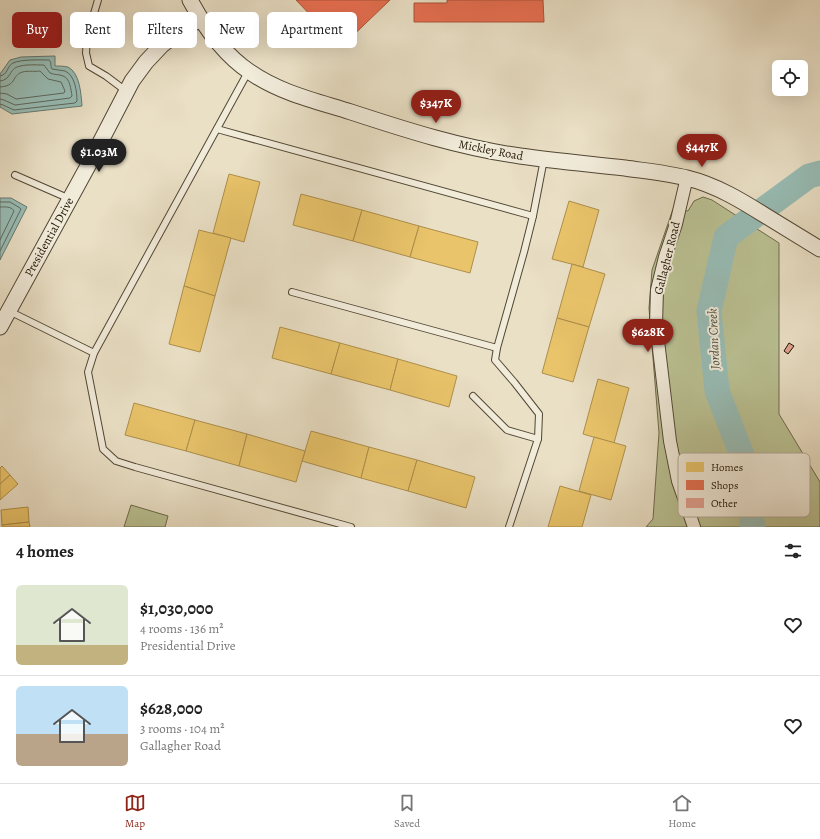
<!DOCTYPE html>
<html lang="en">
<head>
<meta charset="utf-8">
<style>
	:root { --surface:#fff; --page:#f6f6f6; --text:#222; --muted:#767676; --line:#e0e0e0; --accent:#8f2418 }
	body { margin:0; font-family:Alegreya,serif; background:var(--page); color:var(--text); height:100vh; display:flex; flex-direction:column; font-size:15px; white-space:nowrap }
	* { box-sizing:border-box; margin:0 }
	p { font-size:13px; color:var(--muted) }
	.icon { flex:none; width:22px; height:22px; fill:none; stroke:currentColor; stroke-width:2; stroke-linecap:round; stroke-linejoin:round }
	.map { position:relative; height:527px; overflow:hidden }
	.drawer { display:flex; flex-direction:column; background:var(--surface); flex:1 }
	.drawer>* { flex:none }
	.banner { position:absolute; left:12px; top:12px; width:400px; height:36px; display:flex; gap:8px }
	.controls { position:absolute; left:772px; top:60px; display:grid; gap:8px }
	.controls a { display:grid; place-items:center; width:36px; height:36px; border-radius:6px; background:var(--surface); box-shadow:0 4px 16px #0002; font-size:20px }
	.price { position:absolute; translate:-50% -34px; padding:0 9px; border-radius:14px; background:var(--accent); color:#fff; font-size:13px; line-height:26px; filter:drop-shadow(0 1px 2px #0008) }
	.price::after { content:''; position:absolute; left:50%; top:24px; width:12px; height:9px; margin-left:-6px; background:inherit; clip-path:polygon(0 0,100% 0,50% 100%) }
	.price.active { background:#222; color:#fff }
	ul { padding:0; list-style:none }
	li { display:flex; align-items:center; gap:12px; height:100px; padding:0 16px }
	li+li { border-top:1px solid var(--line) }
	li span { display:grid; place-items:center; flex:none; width:112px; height:80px; border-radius:6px; color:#555 }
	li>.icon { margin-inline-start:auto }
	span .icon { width:48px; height:48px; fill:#fffc; stroke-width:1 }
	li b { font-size:17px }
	h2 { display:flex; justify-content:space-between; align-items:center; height:48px; padding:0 16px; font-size:17px }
	.chip { padding:0 14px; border-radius:6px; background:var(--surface); box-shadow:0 4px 16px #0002; font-size:14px; line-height:36px }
	.chip.active { background:var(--accent); color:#fff }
	.menu { display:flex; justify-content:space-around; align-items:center; height:56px; border-top:1px solid var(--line); background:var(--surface); font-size:11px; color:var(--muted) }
	.menu a { display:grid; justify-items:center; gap:2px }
	.menu .active { color:var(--accent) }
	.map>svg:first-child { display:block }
	.green { fill:#bac193; stroke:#6d6a4c }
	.water { fill:#98bdb6; stroke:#68796f }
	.homes { fill:#e9c46a; stroke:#ad8f4b }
	.shops { fill:#e76f51; stroke:#ab543a }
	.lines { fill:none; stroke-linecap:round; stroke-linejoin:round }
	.shore { stroke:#5c685d; stroke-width:1 }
	.river { stroke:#98bdb6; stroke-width:25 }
	.building { fill:#e3a191; stroke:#201404 }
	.service-casing { stroke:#524734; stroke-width:8 }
	.minor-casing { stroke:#524734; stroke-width:14 }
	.tertiary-casing { stroke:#524734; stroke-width:17 }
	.service { stroke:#f1ebda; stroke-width:6 }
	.minor { stroke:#f1ebda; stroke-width:12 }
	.tertiary { stroke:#f1ebda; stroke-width:15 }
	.labels { text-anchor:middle; stroke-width:4; stroke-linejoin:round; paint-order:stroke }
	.street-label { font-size:12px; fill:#201404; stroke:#f1ebda }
	.water-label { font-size:13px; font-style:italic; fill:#4a4f42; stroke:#f1ebda }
	.key { fill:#f1ebda; stroke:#b2aa9a; stroke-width:1 }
	.key-label { font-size:11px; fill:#201404 }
</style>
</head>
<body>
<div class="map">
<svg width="820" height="527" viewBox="0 0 820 527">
	<rect width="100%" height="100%" fill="#eae0c6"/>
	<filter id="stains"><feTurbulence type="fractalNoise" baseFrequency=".005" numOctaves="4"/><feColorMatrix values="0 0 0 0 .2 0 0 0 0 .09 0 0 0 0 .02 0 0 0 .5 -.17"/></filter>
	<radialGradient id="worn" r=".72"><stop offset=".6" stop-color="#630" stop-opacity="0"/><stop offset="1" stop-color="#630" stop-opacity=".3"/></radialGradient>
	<g class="green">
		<polygon points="703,197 712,200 779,243 779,414 820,482 820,527 646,527 653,519 659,433 649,308 652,270 673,209 688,211 694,201"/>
		<polygon points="131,505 168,516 165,527 124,527"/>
	</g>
	<g class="water">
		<path d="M 55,56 L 55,66 C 58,66 64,66 68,67 C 80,73 81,94 82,106 L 12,114 L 0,107 L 0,74 L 10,60 L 21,57 Z"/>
		<polygon points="0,198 11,198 27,207 0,260"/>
	</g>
	<g class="homes">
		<polygon points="229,174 260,182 244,242 213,233"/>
		<polygon points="301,194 362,210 353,241 293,225"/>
		<polygon points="569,201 599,210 583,267 552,259"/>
		<polygon points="362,210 419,226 410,257 353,241"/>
		<polygon points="419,226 478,242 470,273 410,257"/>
		<polygon points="199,230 231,238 215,296 184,286"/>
		<polygon points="572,264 605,274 589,327 557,318"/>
		<polygon points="184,286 215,296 200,352 169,344"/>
		<polygon points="557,318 589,327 573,382 542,373"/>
		<polygon points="280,327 340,343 331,374 272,358"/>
		<polygon points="340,343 398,359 390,390 331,374"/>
		<polygon points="398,359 457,376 449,407 390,390"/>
		<polygon points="598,379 629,388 614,443 583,434"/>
		<polygon points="134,403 195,420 186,451 125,435"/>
		<polygon points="195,420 247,434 239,466 186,451"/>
		<polygon points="311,431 369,447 361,478 302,461"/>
		<polygon points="247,434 305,451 296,482 239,466"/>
		<polygon points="594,437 626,446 611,500 579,491"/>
		<polygon points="369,447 417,460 408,491 361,478"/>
		<polygon points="417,460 475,477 466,508 408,491"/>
		<polygon points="2,466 10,475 0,484 0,468"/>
		<polygon points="10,475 18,484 0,500 0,484"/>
		<polygon points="560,486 591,495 582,527 548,527"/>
		<polygon points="28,507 29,522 2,525 1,510"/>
		<polygon points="29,522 30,527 2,527 2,525"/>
	</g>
	<g class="shops">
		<polygon points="296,0 390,0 341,47"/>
		<polygon points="447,0 543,0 544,22 414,22 414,3 447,3"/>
	</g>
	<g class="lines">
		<g class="shore">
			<path d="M 0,76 C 8,75 7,66 13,63 C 22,59 40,60 49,60 C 52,62 50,66 52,69 C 56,70 61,70 65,71 C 75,75 77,92 77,101 L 75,103 L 14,110 L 3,105 L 0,104"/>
			<path d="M 0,81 C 11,80 9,70 17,67 C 25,64 36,65 44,65 L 50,73 C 54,75 59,74 63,76 C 70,78 71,90 72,96 L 70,98 L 15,105 L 4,100 L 0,99"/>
			<path d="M 0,87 C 16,86 12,77 20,73 C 25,70 34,72 40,71 L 48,79 L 61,82 L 65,91 L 64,93 L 16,99 L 7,94 L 0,93"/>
			<polyline points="0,202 10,202 20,208 21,209 0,251"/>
			<path d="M 0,207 C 5,207 11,206 14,211 L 0,240"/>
		</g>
		<polyline class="river" points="753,527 742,455 717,391 709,311 726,237 809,176 820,173"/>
	</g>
	<polygon class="building" points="789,343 794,346 788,354 784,351"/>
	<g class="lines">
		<g class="service-casing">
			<g id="service">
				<polyline points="98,0 87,37 86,53 89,66 106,76 126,91"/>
				<polyline points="248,72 94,353 88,372 103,449 116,461 135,467 351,527"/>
				<polyline points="217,129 533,216"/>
				<polyline points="15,175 70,199"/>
				<polyline points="292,292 497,348"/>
				<polyline points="9,311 94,353"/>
				<polyline points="473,396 507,430 538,439"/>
				<polyline points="509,527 538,439 539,414 514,382 495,360 497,348 524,252 533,216 544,159"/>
			</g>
		</g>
		<g class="minor-casing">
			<polyline id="minor" points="687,177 676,224 665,257 657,290 656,324 670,441 678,481 694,527"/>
		</g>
		<g class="tertiary-casing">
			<g id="tertiary">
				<path d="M 190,0 C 205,28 223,54 250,72 C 280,93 316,101 351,112 C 406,130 462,148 520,156 C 555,161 590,164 625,168 C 646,171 667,173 687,178 C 716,185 742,201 766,216 C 784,227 802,238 820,249"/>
				<polyline points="0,327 89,164 132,81 146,62 162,45 180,31 200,19"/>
			</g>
		</g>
		<use href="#service" class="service"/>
		<use href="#minor" class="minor"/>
		<use href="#tertiary" class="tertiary"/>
	</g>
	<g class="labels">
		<g class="street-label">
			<text transform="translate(491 150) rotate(11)" y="4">Mickley Road</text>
			<text transform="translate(49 237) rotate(-61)" y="4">Presidential Drive</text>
			<text transform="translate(667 258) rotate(-76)" y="4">Gallagher Road</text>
		</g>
		<g class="water-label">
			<text transform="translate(713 339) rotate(-93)" y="5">Jordan Creek</text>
		</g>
	</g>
	<rect x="678" y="453" width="132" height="64" rx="6" class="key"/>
	<rect x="686" y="462" width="18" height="10" fill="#e9c46a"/>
	<rect x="686" y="480" width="18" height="10" fill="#e76f51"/>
	<rect x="686" y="498" width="18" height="10" fill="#e3a191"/>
	<g class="key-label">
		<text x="711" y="471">Homes</text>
		<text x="711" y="489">Shops</text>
		<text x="711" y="507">Other</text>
	</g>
	<rect width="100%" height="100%" filter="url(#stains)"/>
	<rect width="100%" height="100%" fill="url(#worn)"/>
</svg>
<div class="controls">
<a><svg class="icon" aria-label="locate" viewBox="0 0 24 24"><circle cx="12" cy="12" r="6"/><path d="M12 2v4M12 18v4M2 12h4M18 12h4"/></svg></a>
</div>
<b class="price" style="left:436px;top:124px">$347K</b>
<b class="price" style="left:702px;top:168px">$447K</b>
<b class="price active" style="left:99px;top:173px">$1.03M</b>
<b class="price" style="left:648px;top:353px">$628K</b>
<div class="banner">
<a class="chip active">Buy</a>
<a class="chip">Rent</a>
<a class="chip">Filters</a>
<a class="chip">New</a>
<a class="chip">Apartment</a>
</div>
</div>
<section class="drawer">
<h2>4 homes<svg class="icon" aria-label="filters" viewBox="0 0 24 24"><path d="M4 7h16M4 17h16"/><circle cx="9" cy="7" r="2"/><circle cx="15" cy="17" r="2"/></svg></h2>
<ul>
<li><span style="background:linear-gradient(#dfe7d0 75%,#c2b280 0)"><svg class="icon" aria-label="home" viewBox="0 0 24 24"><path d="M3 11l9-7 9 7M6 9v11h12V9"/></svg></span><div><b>$1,030,000</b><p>4 rooms · 136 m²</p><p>Presidential Drive</p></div><svg class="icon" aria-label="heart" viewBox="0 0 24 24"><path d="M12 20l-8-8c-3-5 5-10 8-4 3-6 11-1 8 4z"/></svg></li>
<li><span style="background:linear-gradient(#bfe0f5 60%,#b9a48a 0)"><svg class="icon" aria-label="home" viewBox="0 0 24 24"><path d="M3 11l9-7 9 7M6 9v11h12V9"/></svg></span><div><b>$628,000</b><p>3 rooms · 104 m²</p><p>Gallagher Road</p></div><svg class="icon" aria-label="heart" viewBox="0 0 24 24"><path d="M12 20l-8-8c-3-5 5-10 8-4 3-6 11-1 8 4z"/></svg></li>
</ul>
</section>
<nav class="menu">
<a class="active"><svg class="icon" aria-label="map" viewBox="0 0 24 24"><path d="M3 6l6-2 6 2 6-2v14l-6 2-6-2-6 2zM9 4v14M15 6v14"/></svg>Map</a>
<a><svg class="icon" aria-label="saved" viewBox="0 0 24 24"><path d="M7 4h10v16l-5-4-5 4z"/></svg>Saved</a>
<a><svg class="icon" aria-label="home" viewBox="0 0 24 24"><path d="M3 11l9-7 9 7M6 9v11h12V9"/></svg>Home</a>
</nav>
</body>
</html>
